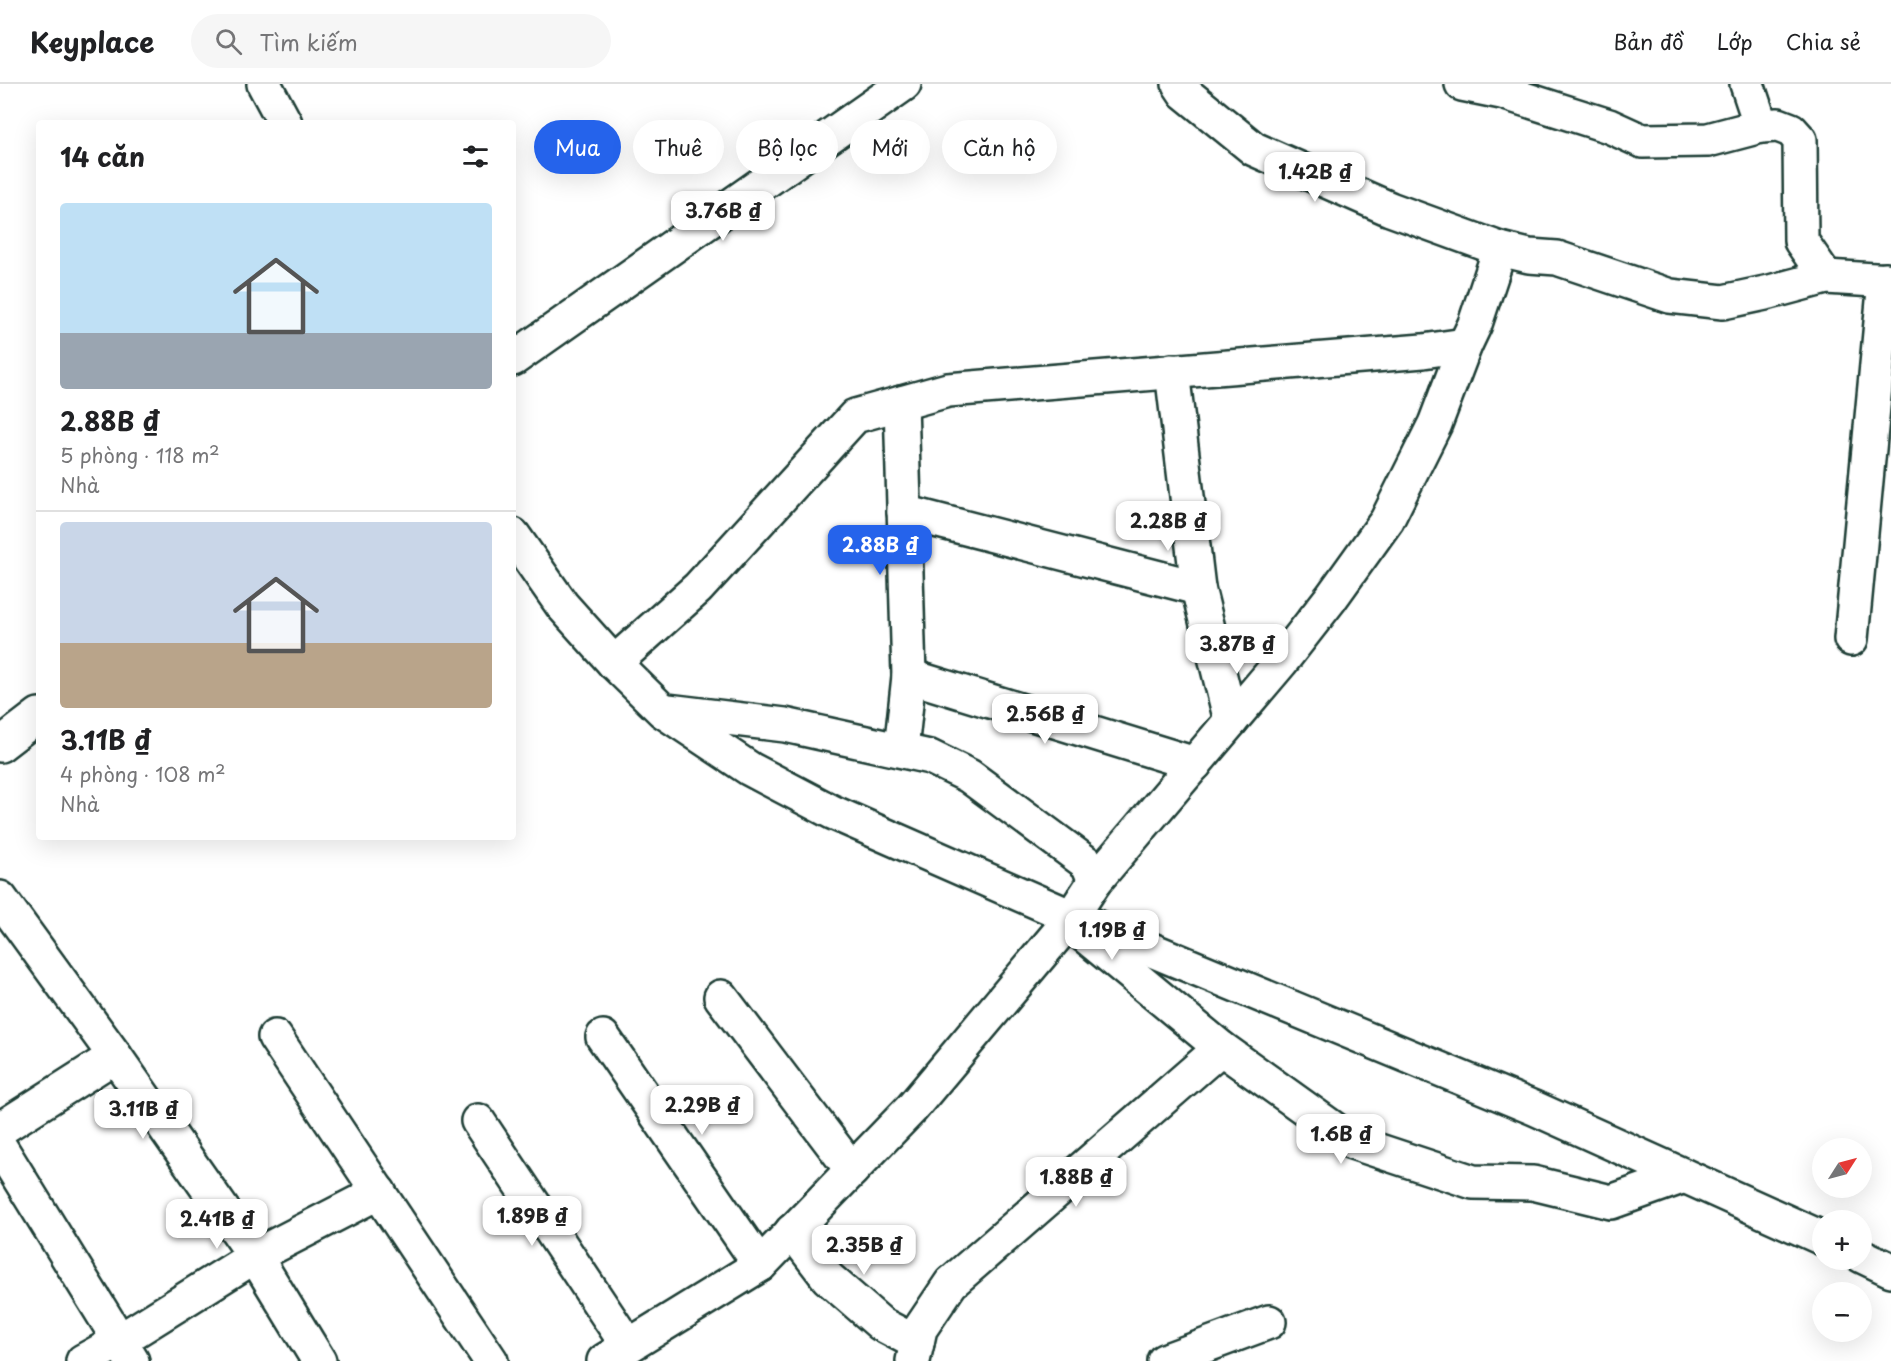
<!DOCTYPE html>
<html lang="vi">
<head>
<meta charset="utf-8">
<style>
	:root { --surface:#fff; --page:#f6f6f6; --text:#202124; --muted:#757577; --line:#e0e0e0; --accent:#2563eb }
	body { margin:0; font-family:"Playpen Sans",sans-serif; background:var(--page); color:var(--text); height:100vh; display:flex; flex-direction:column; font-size:22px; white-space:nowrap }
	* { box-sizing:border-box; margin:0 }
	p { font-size:20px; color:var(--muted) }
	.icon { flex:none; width:33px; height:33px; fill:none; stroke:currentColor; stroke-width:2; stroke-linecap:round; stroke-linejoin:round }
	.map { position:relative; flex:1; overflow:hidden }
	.details { position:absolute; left:36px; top:36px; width:480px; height:720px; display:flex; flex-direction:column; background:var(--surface); border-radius:6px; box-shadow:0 6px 24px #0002 }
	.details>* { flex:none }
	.banner { position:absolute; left:534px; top:36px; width:570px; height:54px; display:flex; gap:12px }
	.needle { width:39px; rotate:54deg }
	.fabs { position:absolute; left:1812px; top:1054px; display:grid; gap:12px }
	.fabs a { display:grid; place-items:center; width:60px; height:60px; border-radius:50%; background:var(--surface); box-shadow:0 6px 24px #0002; font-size:30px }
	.price { position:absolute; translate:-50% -51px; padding:0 14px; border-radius:12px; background:#fff; color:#222; font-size:20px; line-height:39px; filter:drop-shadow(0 2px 3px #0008) }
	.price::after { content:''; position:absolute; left:50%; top:36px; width:18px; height:14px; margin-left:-9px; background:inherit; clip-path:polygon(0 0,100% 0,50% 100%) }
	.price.selected { background:var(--accent); color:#fff }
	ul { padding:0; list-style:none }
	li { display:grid; align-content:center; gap:12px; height:318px; padding:0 24px }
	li+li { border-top:2px solid var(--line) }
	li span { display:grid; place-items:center; height:186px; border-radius:6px; color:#555 }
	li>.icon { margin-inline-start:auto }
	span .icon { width:108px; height:108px; fill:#fffc; stroke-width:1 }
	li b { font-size:26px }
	h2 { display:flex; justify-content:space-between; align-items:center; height:72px; padding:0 24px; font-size:26px }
	.pill { padding:0 21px; border-radius:27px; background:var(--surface); box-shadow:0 6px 24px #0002; font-size:21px; line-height:54px }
	.pill.selected { background:var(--accent); color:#fff }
	header { display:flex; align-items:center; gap:36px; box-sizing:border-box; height:84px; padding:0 30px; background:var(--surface); border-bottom:2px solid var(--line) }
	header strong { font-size:28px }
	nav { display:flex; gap:33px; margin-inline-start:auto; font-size:21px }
	.search { width:420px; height:54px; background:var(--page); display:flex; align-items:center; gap:15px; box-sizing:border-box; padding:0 21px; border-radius:33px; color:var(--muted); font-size:22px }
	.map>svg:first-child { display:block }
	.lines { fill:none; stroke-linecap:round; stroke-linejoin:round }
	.minor-casing { stroke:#1f3d34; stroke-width:38 }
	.minor { stroke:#fff; stroke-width:33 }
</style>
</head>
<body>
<header>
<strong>Keyplace</strong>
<div class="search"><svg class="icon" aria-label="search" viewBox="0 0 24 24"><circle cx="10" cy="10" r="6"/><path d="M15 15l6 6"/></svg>Tìm kiếm</div>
<nav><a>Bản đồ</a><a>Lớp</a><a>Chia sẻ</a></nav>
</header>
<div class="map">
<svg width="1891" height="1277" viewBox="0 0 1891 1277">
	<rect width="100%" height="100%" fill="#fff"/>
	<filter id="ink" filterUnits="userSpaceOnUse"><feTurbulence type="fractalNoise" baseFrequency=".0167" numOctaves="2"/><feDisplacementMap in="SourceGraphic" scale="12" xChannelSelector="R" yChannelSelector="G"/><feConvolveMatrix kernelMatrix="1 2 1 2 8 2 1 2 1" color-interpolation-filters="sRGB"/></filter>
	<g filter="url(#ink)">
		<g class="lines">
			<g class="minor-casing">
				<g id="minor">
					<polyline points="264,0 285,39"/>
					<polyline points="1179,0 1185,9 1254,65 1390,125 1500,165"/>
					<polyline points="1462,0 1502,8 1609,42 1642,57 1708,56 1761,42 1778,41 1791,46 1800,56 1801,157 1826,193"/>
					<polyline points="1747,0 1761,42"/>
					<polyline points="513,275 904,0"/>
					<polyline points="1172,287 1198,504 1231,637"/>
					<polyline points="901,319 909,592 901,666"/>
					<polyline points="904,428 1198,504"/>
					<polyline points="513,451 562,521 614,579 663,627 750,685 832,728 1072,833 1534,1024 1822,1154"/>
					<polyline points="1851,555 1885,196"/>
					<polyline points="614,579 698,504 855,332 948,306 1423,267 1465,261"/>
					<polyline points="909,592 1195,680"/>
					<polyline points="668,627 785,641 930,673 969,692 1088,780 1095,797"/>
					<polyline points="0,661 39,631"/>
					<polyline points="0,814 115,972 255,1172 319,1277"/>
					<polyline points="1077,845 1221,964 1352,1058 1473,1098 1533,1099 1611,1118 1684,1092"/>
					<polyline points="721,913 852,1086"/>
					<polyline points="275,953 491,1277"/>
					<polyline points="603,953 760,1181"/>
					<polyline points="478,1037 628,1262"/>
					<polyline points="0,1045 115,972"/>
					<polyline points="0,1063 132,1277"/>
					<polyline points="792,1147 828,1194 881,1240 917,1259"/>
					<polyline points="1862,1172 1891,1186"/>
					<polyline points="83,1277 119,1257 255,1172 379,1108"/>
					<polyline points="604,1277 760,1181 912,1024 1068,838 1095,797 1281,578 1331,514 1387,436 1435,340 1465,261 1475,240 1500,165 1529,172 1557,174 1670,212 1723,218 1770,208 1826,193 1891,197"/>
					<polyline points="913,1277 920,1245 951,1199 1221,964"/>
					<polyline points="1164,1277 1269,1238"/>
				</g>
			</g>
			<use href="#minor" class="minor"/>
		</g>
	</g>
</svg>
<div class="fabs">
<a><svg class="needle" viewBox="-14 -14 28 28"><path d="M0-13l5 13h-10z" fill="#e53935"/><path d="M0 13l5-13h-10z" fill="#757577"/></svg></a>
<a>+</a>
<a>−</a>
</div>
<b class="price" style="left:1315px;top:119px">1.42B ₫</b>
<b class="price" style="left:723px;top:158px">3.76B ₫</b>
<b class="price" style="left:1168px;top:468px">2.28B ₫</b>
<b class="price selected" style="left:880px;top:492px">2.88B ₫</b>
<b class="price" style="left:1237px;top:591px">3.87B ₫</b>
<b class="price" style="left:1045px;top:661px">2.56B ₫</b>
<b class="price" style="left:1112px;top:877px">1.19B ₫</b>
<b class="price" style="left:702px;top:1052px">2.29B ₫</b>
<b class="price" style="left:143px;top:1056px">3.11B ₫</b>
<b class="price" style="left:1341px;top:1081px">1.6B ₫</b>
<b class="price" style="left:1076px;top:1124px">1.88B ₫</b>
<b class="price" style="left:532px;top:1163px">1.89B ₫</b>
<b class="price" style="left:217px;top:1166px">2.41B ₫</b>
<b class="price" style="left:864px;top:1192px">2.35B ₫</b>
<div class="banner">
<a class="pill selected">Mua</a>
<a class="pill">Thuê</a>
<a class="pill">Bộ lọc</a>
<a class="pill">Mới</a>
<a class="pill">Căn hộ</a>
</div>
<section class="details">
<h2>14 căn<svg class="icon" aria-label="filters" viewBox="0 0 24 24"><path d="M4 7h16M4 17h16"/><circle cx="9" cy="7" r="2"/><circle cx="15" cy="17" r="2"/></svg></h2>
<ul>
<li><span style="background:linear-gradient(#bfe0f5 70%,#9aa5b1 0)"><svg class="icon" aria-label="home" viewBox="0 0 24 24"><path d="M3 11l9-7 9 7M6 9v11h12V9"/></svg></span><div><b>2.88B ₫</b><p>5 phòng · 118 m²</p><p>Nhà</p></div></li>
<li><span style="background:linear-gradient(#c9d6e8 65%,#b9a48a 0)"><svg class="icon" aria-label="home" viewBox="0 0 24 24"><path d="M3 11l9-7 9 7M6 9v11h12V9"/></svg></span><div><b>3.11B ₫</b><p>4 phòng · 108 m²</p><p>Nhà</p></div></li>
</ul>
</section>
</div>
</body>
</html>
